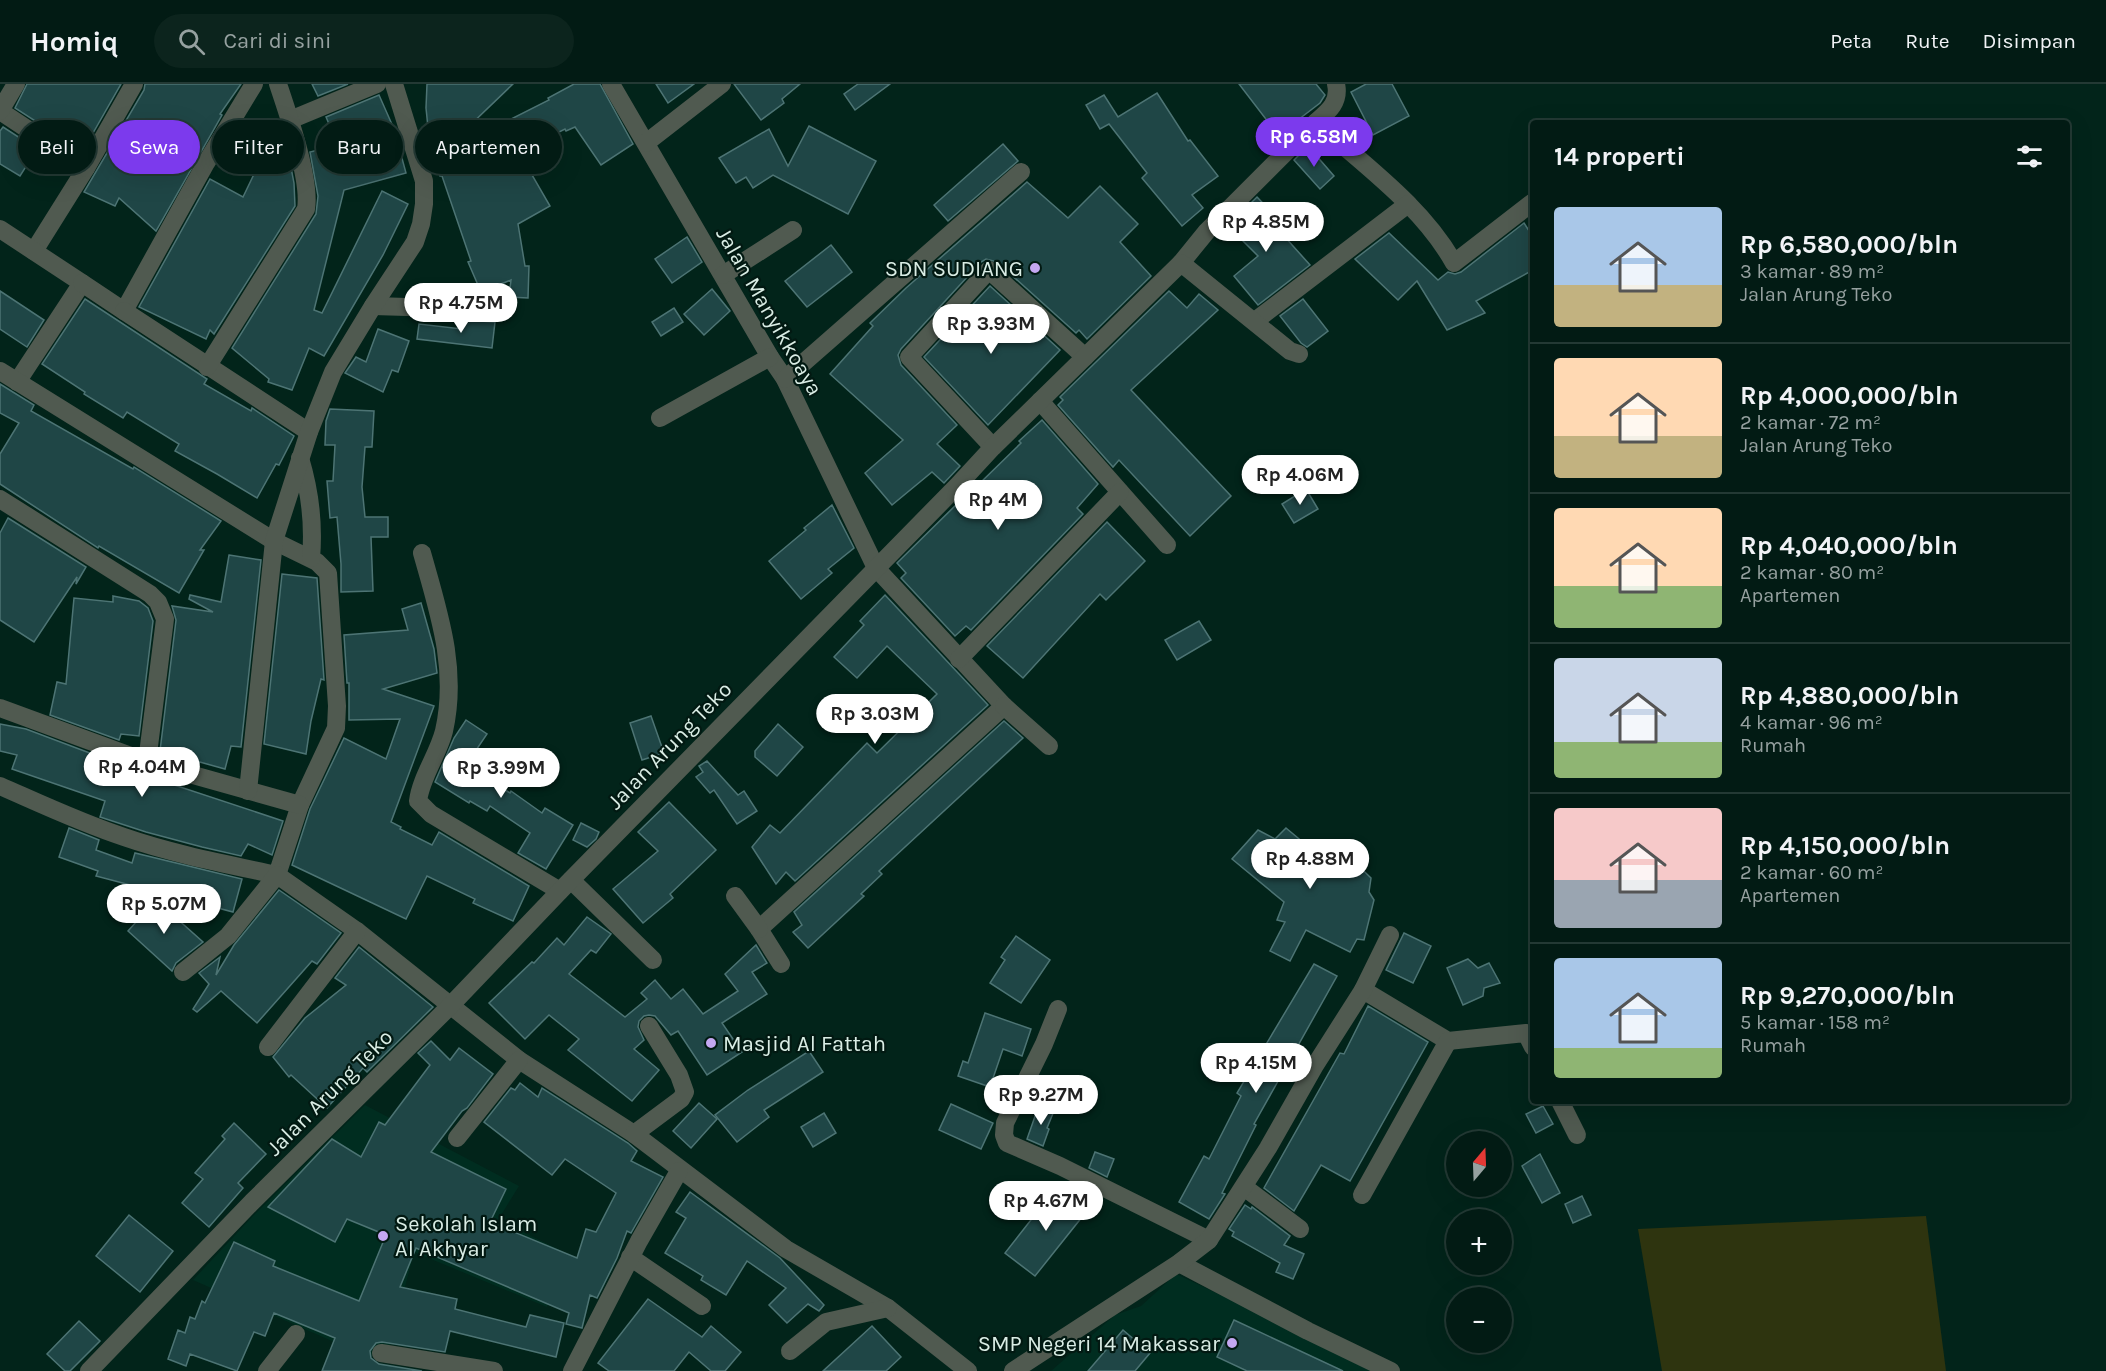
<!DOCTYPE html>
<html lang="id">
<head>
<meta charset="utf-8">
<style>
	:root { --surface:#021b14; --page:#0c241d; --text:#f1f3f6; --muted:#96a1a0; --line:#233934; --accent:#7c3aed }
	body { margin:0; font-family:Karla,sans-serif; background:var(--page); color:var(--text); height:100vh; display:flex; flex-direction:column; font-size:22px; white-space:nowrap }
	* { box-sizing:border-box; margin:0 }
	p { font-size:20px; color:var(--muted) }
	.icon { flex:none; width:33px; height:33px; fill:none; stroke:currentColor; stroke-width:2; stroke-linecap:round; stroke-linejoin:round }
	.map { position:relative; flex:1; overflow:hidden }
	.side { position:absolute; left:1530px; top:36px; width:540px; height:984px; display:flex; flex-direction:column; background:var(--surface); border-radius:6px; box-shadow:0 6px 24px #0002,0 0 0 2px var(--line) }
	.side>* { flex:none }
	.top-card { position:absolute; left:18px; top:36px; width:570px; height:54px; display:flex; gap:12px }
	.needle { width:39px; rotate:19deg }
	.controls { position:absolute; left:1446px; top:1047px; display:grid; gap:12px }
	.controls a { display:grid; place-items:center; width:66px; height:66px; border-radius:50%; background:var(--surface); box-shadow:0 6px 24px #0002,0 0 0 2px var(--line); font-size:30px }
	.price { position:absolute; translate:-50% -51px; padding:0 14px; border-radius:21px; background:#fff; color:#222; font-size:20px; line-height:39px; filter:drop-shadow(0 2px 3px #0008) }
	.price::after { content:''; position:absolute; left:50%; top:36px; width:18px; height:14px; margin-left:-9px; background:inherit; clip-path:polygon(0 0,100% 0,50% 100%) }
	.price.selected { background:var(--accent); color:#fff }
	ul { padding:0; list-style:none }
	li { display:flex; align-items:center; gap:18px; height:150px; padding:0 24px }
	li+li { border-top:2px solid var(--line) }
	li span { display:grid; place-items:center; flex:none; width:168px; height:120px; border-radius:6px; color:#555 }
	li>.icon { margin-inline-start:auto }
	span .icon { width:72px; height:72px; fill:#fffc; stroke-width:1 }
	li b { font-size:26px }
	h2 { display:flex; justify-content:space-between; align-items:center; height:72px; padding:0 24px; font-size:26px }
	.chip { padding:0 21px; border-radius:27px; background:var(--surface); box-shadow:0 6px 24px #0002,0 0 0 2px var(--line); font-size:21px; line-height:54px }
	.chip.selected { background:var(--accent); color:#fff }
	header { display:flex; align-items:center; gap:36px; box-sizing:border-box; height:84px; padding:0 30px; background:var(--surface); border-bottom:2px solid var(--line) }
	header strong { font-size:28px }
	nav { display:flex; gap:33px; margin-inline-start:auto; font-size:21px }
	.search { width:420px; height:54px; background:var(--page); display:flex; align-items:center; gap:15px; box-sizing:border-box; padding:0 21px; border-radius:33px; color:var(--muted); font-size:22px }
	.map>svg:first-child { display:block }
	.built { fill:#002d20 }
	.green { fill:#2e340f }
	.building { fill:#1f4646; stroke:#4d7474; stroke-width:1.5 }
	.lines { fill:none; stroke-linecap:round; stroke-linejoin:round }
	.minor { stroke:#505a50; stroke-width:18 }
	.poi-dot { fill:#c4a7f1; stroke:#021912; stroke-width:2 }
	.labels { text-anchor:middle; stroke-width:4.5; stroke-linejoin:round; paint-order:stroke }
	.poi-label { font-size:22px; fill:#daede5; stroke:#021912; text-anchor:end }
	.street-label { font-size:22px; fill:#daede5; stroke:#021912 }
</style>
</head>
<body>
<header>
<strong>Homiq</strong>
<div class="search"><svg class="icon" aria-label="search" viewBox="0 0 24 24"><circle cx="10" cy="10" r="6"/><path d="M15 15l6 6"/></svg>Cari di sini</div>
<nav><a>Peta</a><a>Rute</a><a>Disimpan</a></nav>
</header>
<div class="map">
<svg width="2106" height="1287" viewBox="0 0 2106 1287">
	<rect width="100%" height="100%" fill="#02241a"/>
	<g class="built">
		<polygon points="365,1021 519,1102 498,1136 570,1171 547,1223 414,1168 389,1265 366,1272 193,1196 253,1132"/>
		<polygon points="1176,1190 1383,1287 1051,1287 1115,1231 1141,1222"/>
	</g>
	<polygon class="green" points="1926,1132 1946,1287 1662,1287 1638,1145"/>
	<g class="building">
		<polygon points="27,0 121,0 89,56 55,37 49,46 15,24"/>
		<polygon points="145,0 241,0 220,30 222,31 156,147 119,114 115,122 84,108 144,6"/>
		<polygon points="312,0 348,0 318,12"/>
		<polygon points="427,0 513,0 438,72 549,16 548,14 574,0 600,0 633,60 601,81 575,43 566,47 565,45 525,65 539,86 532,91 550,122 518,140 525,182 529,182 528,214 509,213 511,196 481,208 468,178 471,177 442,92 440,92 430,63 426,24"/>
		<polygon points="656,0 694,0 668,19"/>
		<polygon points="734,0 800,0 782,15 784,19 761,36"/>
		<polygon points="858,0 890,0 855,26 844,10"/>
		<polygon points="1239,0 1316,0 1325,11 1320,19 1290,42 1293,45 1282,56"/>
		<polygon points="1366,0 1392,0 1409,32 1373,51 1351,8"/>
		<polygon points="1157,9 1188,57 1190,56 1218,92 1192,111 1203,124 1182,142 1142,94 1147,89 1109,40 1100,45 1086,21 1104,11 1118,33"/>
		<polygon points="379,11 394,45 406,89 344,106 314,226 322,229 382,107 408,120 383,171 324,272 309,264 292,306 268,298 269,295 232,264 316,130 318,112 310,68 338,61 326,33"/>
		<polygon points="809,42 876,77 848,130 773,91 753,104 746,93 736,99 719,74 769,45 788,82"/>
		<polygon points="3,43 37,65 20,92 0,80 0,47"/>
		<polygon points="240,45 282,75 289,73 294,99 295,122 214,250 210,246 206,255 139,223 210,95 243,113 257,84 229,63"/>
		<polygon points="1003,60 1018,77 948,137 934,121"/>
		<polygon points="1308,62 1334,92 1320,105 1294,76"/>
		<polygon points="1027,98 1068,134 1100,102 1138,140 1120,158 1151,192 1087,255 1079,246 1076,249 997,178 986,175 981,178 901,265 898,271 901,281 957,341 937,360 960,382 944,399 932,388 892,421 865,389 903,356 830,290 873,242 870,239 906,204"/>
		<polygon points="1257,113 1281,138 1276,143 1310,181 1258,221 1234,192 1258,172 1228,142"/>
		<polygon points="1524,139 1533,153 1533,186 1476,217 1485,229 1447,246 1417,197 1398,216 1355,175 1389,149 1438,196 1448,188 1455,190 1461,188"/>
		<polygon points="687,153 702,178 672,199 655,175"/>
		<polygon points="831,161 852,188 807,223 785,197"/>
		<polygon points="990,202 1060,266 988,341 924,273"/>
		<polygon points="712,205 730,227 704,251 684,230"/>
		<polygon points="0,207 44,236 27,263 0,245"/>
		<polygon points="1169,207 1187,224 1199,210 1218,226 1131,306 1231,412 1190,452 1119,376 1113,383 1058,321 1063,316 1060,313"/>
		<polygon points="85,215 207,295 204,300 251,327 252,324 294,352 279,381 276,380 257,414 217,390 175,367 179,360 127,328 123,334 84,310 85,308 42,280"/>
		<polygon points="1303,215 1328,247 1307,263 1301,259 1280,232"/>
		<polygon points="674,224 683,238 661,252 652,238"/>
		<polygon points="463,236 495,238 492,264 417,255 419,240 462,245"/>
		<polygon points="378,245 409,257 398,288 392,286 383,308 345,289 356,273 366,278"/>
		<polygon points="0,300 34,321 31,327 133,385 134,383 221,437 200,466 204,466 179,509 99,462 98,464 0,400 0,370 19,339 0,329"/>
		<polygon points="330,325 374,327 372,363 365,363 362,403 365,433 388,433 388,453 371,453 373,507 341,508 341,480 337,433 330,434 327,397 333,397 335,361 325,361 326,337"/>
		<polygon points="1042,336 1098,400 1077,424 1083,430 971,546 966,542 955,552 901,494 906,489 897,479 962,415 961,414 976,398 979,400 1021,359 1019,357"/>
		<polygon points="1306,405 1318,425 1294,439 1282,420"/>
		<polygon points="832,421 854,464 828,485 832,489 801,515 769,477 806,446 804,444"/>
		<polygon points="8,434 86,483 76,500 77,493 34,558 0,536 0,449"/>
		<polygon points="1107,438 1145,477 1106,516 1100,510 1023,594 987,562"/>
		<polygon points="229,471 261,476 241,663 231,662 225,685 160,667 176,536 172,522 213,528 189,515 190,511 221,518"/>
		<polygon points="282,490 317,494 324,596 321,595 311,637 306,670 264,660"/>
		<polygon points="885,511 988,621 795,797 786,788 776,800 752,763 770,741 780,749 867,659 877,669 937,610 887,562 857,594 834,573 864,541 860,537"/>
		<polygon points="113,512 139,517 148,524 153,537 139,652 121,650 119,656 50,631 57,598 66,600 74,514 113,518"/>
		<polygon points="421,519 434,565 437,589 383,605 434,622 391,738 401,743 400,745 432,761 439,748 529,802 513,837 473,819 475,815 427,792 406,835 292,781 310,725 344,654 386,675 400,635 349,636 349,599 347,599 344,551 408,546 402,525"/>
		<polygon points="1199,537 1211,556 1177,576 1165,556"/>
		<polygon points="651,632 664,669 642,676 630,639"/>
		<polygon points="466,636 487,650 466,681 510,709 511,707 542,729 545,724 573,741 546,785 518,769 530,749 490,722 487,727 470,717 469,719 435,698 454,654"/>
		<polygon points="1004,637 1023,654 879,787 882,790 861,810 864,812 808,864 793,848 802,841 794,828"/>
		<polygon points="0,640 26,645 103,674 102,677 110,680 106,692 143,704 147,692 283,737 272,771 248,760 241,772 202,763 146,748 100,733 105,717 12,685 17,671 0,667"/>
		<polygon points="778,640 803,663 777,692 755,673 755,667"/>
		<polygon points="707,677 738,711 744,707 757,727 737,740 714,706 710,709 696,693 703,688 699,682"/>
		<polygon points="669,718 716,766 670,810 673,814 643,839 613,805 658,767 638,748"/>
		<polygon points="581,739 599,748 596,755 587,763 573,756"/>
		<polygon points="69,744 99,756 96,766 132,779 135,769 242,795 233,828 96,792 98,787 59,773"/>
		<polygon points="1286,744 1304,759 1316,761 1332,771 1340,764 1371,794 1369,808 1374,816 1364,856 1357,855 1350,868 1306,846 1290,877 1270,867 1285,838 1277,836 1284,818 1232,775 1258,746 1275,755"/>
		<polygon points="279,806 341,849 317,880 312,877 257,939 221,907 197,928 193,925 209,900 199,889 220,873 216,891 234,861"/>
		<polygon points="156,816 203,858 176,879 172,887 128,847"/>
		<polygon points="587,833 611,850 596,869 591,866 569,890 625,933 647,915 641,909 655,896 671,915 683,905 703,930 738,907 725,890 756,861 767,879 752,888 767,910 722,939 742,968 707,991 678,947 671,951 655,932 649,931 644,932 639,937 638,943 644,956 634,965 659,986 632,1017 568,966 579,955 549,931 525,955 489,919 532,878 534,879 557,854 564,861"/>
		<polygon points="1404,849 1431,862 1413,899 1386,886"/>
		<polygon points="1016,852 1050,876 1021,919 990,899 1005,876 1001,873"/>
		<polygon points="359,863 433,923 367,988 363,984 327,1024 291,991 289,993 273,973 305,934 346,901 335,894"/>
		<polygon points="1468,875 1478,884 1489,879 1500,899 1484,904 1483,912 1463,921 1447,884"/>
		<polygon points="1314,880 1337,892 1254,1040 1256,1041 1222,1109 1225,1110 1209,1135 1179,1118 1204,1072 1209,1075 1241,1012 1237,1009"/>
		<polygon points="1368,922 1428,958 1350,1097 1321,1081 1294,1127 1264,1104 1340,969 1344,970"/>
		<polygon points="985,929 1031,945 1022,972 1003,965 990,1003 958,992 963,977 968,979"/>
		<polygon points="431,957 450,976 459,964 493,990 467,1024 462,1027 431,1068 506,1105 490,1138 577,1174 586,1145 596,1148 616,1109 565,1075 552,1091 484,1038 511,1004 515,1006 520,999 538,1013 542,1004 628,1059 637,1067 631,1077 663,1093 631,1149 627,1147 617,1174 597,1214 590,1211 582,1244 566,1240 569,1229 416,1164 400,1203 457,1215 455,1225 526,1243 530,1231 564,1239 556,1273 450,1247 445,1268 382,1258 376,1259 370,1267 371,1274 379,1280 422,1287 322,1287 335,1254 274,1229 265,1252 254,1248 237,1287 190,1270 186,1282 168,1275 178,1246 185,1249 190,1233 195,1235 202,1217 205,1219 234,1158 275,1177 273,1182 359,1217 386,1151 347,1135 335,1158 268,1123 332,1055 361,1073 379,1038 385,1041 430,981 418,969"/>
		<polygon points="809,967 823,988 764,1026 769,1033 737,1058 715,1031 748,1006"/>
		<polygon points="699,1019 717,1035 691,1064 673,1047"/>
		<polygon points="951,1020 993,1039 981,1065 939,1046"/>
		<polygon points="1039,1021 1054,1027 1047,1044 1049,1045 1043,1062 1027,1055"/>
		<polygon points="1543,1022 1553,1040 1536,1049 1526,1030"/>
		<polygon points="824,1029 836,1049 813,1063 801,1043"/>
		<polygon points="234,1039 266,1070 238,1099 243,1104 209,1143 182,1119 203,1095 195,1089 225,1055 222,1052"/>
		<polygon points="1095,1068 1114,1075 1107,1093 1089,1084"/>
		<polygon points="1540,1070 1560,1109 1542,1119 1522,1082"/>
		<polygon points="1056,1104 1086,1128 1035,1192 1005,1169"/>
		<polygon points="690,1108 780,1174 824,1221 819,1227 808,1220 787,1239 769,1221 786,1204 747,1177 726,1211 701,1196 703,1192 665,1169 686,1134 676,1128"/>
		<polygon points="1582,1112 1591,1131 1573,1139 1565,1120"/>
		<polygon points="1245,1121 1251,1125 1252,1123 1290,1152 1284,1161 1304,1170 1293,1195 1276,1188 1280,1179 1232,1152 1234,1148 1229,1145"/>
		<polygon points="129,1131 173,1167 140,1208 96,1172"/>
		<polygon points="648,1215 702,1253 711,1242 741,1268 725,1287 711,1287 689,1268 674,1287 609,1287 598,1279"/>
		<polygon points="1234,1236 1343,1287 1247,1287 1217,1273"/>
		<polygon points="79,1237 100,1257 70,1287 65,1287 47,1270"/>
		<polygon points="872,1242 901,1273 886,1287 823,1287"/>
		<polygon points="1123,1246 1150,1269 1135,1287 1088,1287"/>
	</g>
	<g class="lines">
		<g class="minor">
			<polyline points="611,0 770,273 785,295 876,484 1004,622 759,845 781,880"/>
			<path d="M 1336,0 C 1340,18 1329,27 1316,38 C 1364,81 1422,122 1454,179 L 1533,118"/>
			<polyline points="0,27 86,84 34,167"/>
			<polyline points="0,27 16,0"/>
			<polyline points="290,36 377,0"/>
			<polyline points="646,59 722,0"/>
			<polyline points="86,84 134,0"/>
			<polyline points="0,145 82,199 17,298"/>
			<polyline points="1181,179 1207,147 1316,38"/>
			<polyline points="723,191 793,146"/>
			<polyline points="82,199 124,227 206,79 254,0"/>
			<polyline points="373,222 476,225"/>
			<polyline points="124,227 309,348"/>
			<polyline points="1255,237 1408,120"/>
			<path d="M 207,283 L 306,125 C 311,96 288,30 278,0"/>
			<path d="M 0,287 L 274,457 L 317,478 L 328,489 L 337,622 L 336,644 L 300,721 L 277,791 C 226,780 173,770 124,753 C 81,739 41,720 0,702"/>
			<polyline points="785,295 1021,88"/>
			<polyline points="1040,317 1167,461"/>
			<polyline points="660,334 770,273"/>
			<polyline points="993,363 909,273 989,186 1085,273"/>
			<path d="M 300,374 C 310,407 314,440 311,474"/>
			<polyline points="0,415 150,510 158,518 165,535 147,678 300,721"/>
			<path d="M 422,469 C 439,529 458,585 444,647 C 438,671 421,693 418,717 L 431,730 L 560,807"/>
			<polyline points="959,575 1120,408"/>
			<polyline points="1004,622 1049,662"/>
			<polyline points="0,624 147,678"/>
			<polyline points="248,707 274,457 309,348 333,288 373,222 415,158 421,140 424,120 424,97 394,0"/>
			<polyline points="571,796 653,876"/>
			<polyline points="735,812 759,845"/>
			<polyline points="183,888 228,852 277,791 357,847 519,976 634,1050 786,1165 888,1224 968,1287"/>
			<polyline points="1363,906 1448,957 1526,949 1533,963"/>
			<polyline points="1058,925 1044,960 1005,1039 1004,1051 1007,1059 1060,1082 1209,1156"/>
			<polyline points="268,963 357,847"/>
			<polyline points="1560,1017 1577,1051"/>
			<polyline points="634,1050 681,1015 685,1008 679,991 649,942"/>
			<polyline points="457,1054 519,976"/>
			<polyline points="1244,1103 1300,1145"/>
			<polyline points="1362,1111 1448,957"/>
			<polyline points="630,1173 702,1222"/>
			<polyline points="1179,1179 1308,1247 1391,1287"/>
			<polyline points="790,1267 826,1238 888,1224"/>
			<polyline points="381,1269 494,1287"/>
			<polyline points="89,1287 252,1118 450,922 560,807 957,402 993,363 1181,179 1290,267 1299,270"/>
			<polyline points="267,1287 296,1250"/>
			<polyline points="572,1287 639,1157 679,1087"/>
			<polyline points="1013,1287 1179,1179 1209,1156 1268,1064 1314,983 1363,906 1390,851"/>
		</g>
	</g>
	<g class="poi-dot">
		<circle cx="1035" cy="184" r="6"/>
		<circle cx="711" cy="959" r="6"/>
		<circle cx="383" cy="1152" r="6"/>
		<circle cx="1232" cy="1259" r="6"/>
	</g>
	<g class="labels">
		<g class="poi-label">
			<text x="1023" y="192">SDN SUDIANG</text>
			<text x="723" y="967" text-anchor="start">Masjid Al Fattah</text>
			<text x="395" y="1147" text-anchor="start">Sekolah Islam<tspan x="395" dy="25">Al Akhyar</tspan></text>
			<text x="1220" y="1267">SMP Negeri 14 Makassar</text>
		</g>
		<g class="street-label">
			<text transform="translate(770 227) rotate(60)" y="8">Jalan Manyikkoaya</text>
			<text transform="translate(669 661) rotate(-46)" y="8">Jalan Arung Teko</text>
			<text transform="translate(329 1008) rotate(-45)" y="8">Jalan Arung Teko</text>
		</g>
	</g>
</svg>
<div class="controls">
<a><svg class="needle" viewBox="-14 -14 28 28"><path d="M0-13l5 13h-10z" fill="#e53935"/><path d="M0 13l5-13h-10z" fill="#96a1a0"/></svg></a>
<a>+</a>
<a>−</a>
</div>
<b class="price selected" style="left:1314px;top:84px">Rp 6.58M</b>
<b class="price" style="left:1266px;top:169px">Rp 4.85M</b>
<b class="price" style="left:461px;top:250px">Rp 4.75M</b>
<b class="price" style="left:991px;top:271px">Rp 3.93M</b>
<b class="price" style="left:1300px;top:422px">Rp 4.06M</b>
<b class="price" style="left:998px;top:447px">Rp 4M</b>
<b class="price" style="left:875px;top:661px">Rp 3.03M</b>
<b class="price" style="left:142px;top:714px">Rp 4.04M</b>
<b class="price" style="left:501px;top:715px">Rp 3.99M</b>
<b class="price" style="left:1310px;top:806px">Rp 4.88M</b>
<b class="price" style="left:164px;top:851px">Rp 5.07M</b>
<b class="price" style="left:1256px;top:1010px">Rp 4.15M</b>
<b class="price" style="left:1041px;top:1042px">Rp 9.27M</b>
<b class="price" style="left:1046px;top:1148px">Rp 4.67M</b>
<div class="top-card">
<a class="chip">Beli</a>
<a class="chip selected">Sewa</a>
<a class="chip">Filter</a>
<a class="chip">Baru</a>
<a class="chip">Apartemen</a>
</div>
<section class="side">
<h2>14 properti<svg class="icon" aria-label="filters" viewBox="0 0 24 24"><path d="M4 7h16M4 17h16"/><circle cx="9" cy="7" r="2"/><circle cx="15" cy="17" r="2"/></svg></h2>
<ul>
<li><span style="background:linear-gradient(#a9c7e8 65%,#c2b280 0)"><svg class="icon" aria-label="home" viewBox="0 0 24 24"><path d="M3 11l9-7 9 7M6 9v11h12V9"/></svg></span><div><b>Rp 6,580,000/bln</b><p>3 kamar · 89 m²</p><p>Jalan Arung Teko</p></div></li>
<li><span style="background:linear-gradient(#ffd9b3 65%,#c2b280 0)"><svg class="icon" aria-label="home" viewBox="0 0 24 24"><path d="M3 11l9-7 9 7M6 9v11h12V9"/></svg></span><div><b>Rp 4,000,000/bln</b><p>2 kamar · 72 m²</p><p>Jalan Arung Teko</p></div></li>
<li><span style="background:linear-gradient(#ffd9b3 65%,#8fb573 0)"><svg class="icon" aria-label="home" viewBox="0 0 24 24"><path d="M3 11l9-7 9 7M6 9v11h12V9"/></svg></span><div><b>Rp 4,040,000/bln</b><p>2 kamar · 80 m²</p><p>Apartemen</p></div></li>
<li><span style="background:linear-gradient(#c9d6e8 70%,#8fb573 0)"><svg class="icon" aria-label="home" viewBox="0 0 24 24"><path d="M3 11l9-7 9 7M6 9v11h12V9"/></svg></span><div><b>Rp 4,880,000/bln</b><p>4 kamar · 96 m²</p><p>Rumah</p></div></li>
<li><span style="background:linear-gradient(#f6c9c9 60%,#9aa5b1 0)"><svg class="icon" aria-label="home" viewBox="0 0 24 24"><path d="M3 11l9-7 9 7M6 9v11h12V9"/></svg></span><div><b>Rp 4,150,000/bln</b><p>2 kamar · 60 m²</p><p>Apartemen</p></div></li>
<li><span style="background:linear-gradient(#a9c7e8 75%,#8fb573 0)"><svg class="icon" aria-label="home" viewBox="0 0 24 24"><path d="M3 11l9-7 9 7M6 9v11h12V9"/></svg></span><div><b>Rp 9,270,000/bln</b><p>5 kamar · 158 m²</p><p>Rumah</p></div></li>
</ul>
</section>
</div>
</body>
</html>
